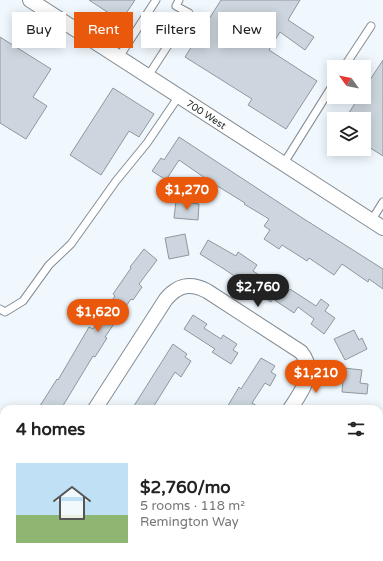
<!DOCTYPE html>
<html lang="en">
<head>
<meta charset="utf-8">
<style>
	:root { --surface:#fff; --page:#f6f6f6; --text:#222; --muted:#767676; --line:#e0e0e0; --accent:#ea580c }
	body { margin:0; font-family:"Varela Round",sans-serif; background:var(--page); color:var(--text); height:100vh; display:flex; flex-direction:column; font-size:15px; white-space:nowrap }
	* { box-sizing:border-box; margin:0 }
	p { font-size:13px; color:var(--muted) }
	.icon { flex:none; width:22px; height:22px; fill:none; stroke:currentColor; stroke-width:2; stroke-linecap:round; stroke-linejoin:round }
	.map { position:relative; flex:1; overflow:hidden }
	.side { position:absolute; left:0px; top:405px; width:383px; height:156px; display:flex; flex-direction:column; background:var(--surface); border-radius:12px 12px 0 0; box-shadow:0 2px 10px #0003 }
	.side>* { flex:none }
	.guide { position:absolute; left:12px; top:12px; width:359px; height:36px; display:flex; gap:8px }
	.needle { width:26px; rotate:303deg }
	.tools { position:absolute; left:327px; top:60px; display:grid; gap:8px }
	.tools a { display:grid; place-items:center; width:44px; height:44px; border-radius:0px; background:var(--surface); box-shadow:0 2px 10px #0003; font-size:20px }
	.price { position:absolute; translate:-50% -34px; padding:0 9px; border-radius:14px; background:var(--accent); color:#fff; font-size:13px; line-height:26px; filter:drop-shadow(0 1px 2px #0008) }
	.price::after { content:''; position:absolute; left:50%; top:24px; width:12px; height:9px; margin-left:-6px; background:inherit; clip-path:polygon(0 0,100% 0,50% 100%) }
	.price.selected { background:#222; color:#fff }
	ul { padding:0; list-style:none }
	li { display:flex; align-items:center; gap:12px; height:100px; padding:0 16px }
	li+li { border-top:1px solid var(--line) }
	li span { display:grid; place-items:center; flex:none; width:112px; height:80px; border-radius:0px; color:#555 }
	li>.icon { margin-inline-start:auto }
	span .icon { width:48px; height:48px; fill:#fffc; stroke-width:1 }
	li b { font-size:17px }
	h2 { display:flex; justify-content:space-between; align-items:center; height:48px; padding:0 16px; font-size:17px }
	.tag { padding:0 14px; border-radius:0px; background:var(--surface); box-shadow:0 2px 10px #0003; font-size:14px; line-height:36px }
	.tag.selected { background:var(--accent); color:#fff }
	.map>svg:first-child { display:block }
	.building { fill:#cdd6de; stroke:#8f989f }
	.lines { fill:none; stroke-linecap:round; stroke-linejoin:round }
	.service-casing { stroke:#848c94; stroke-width:9 }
	.minor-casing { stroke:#848c94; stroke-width:16 }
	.service { stroke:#fff; stroke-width:7 }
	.minor { stroke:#fff; stroke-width:14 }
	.labels { text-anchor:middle; stroke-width:3.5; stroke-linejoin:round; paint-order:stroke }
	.street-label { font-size:10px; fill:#1d2123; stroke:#f0f8fe }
</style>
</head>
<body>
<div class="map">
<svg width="383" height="561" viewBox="0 0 383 561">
	<rect width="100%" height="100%" fill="#f0f8fe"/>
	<g class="building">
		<polygon points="89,0 135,0 121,21"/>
		<polygon points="221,0 300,0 288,20 314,37 305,50 280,32 269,50 317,81 286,129 248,105 252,99 185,57"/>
		<polygon points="0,37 51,69 33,97 47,106 26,139 0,123"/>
		<polygon points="383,60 383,156 364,144 364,119 345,119 359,97 364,97 364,89"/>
		<polygon points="113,88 154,114 139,137 129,131 101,175 70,155"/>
		<polygon points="179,137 304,219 383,269 383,289 369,279 368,282 342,264 334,275 309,258 307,261 282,245 279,249 264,239 270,230 264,226 269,219 244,204 245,203 214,184 207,195 198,188 205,178 179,160 166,180 152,171 161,158 164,160"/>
		<polygon points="176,201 199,204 198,220 174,218"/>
		<polygon points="185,234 189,255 169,259 165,238"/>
		<polygon points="208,240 236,256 238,252 257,265 253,271 287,293 290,289 316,306 321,299 329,305 325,311 335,318 324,334 311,324 314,319 298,307 294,313 273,299 271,302 257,293 258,292 224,269 200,254"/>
		<polygon points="144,249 157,260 139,284 142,287 133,300 131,299 105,337 107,338 95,357 93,356 61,409 38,409 57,379 58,380 89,327 93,329 115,296 113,294 131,268 130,267"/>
		<polygon points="193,315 207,324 204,328 221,339 223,335 237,344 233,350 238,353 231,364 212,352 215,349 184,329"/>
		<polygon points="354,330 359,340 362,338 367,349 345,360 334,339"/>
		<polygon points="173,344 187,354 185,357 191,361 181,377 175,372 152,409 132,409"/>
		<polygon points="261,358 275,366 271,372 276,375 270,386 265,383 252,403 262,409 226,409 239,387 241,389"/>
		<polygon points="344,368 362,370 360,383 368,384 367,394 342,392"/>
	</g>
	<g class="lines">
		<g class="service-casing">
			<g id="service">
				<polyline points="119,57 156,0"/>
				<polyline points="344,67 371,26"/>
				<polyline points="148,76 189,13 176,6 179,0"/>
				<polyline points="284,163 334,83"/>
				<polyline points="371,221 383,202"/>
				<polyline points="0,309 5,312 23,301 49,265 71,244 116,181 147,143 179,96"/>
			</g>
		</g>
		<g class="minor-casing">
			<g id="minor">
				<path id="s1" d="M 30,0 L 383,228"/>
				<path d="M 95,409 L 166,299 C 178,285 190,282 207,291 L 301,352 C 317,372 302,391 290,409"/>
				<polyline points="0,545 4,547"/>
				<polyline points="19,557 25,561"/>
				<polyline points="192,561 195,557"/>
			</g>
		</g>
		<use href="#service" class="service"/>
		<use href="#minor" class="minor"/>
	</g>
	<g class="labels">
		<g class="street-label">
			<text dy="4" stroke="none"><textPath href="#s1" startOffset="210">700 West</textPath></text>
		</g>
	</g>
</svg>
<div class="tools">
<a><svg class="needle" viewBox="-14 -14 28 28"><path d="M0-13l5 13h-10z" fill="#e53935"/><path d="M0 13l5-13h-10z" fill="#767676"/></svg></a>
<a><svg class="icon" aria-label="layers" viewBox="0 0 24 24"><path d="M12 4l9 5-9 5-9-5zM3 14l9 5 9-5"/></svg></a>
</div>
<b class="price" style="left:187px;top:211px">$1,270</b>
<b class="price selected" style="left:258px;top:308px">$2,760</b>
<b class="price" style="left:98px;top:333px">$1,620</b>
<b class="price" style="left:316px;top:394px">$1,210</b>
<div class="guide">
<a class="tag">Buy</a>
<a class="tag selected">Rent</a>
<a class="tag">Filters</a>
<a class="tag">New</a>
</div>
<section class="side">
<h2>4 homes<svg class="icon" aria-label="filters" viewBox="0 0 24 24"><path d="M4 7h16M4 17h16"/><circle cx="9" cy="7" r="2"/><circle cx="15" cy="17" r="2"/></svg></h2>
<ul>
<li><span style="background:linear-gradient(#bfe0f5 65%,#8fb573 0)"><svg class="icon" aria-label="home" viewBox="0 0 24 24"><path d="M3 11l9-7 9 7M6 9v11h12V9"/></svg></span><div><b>$2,760/mo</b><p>5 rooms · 118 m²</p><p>Remington Way</p></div></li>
</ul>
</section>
</div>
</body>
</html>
